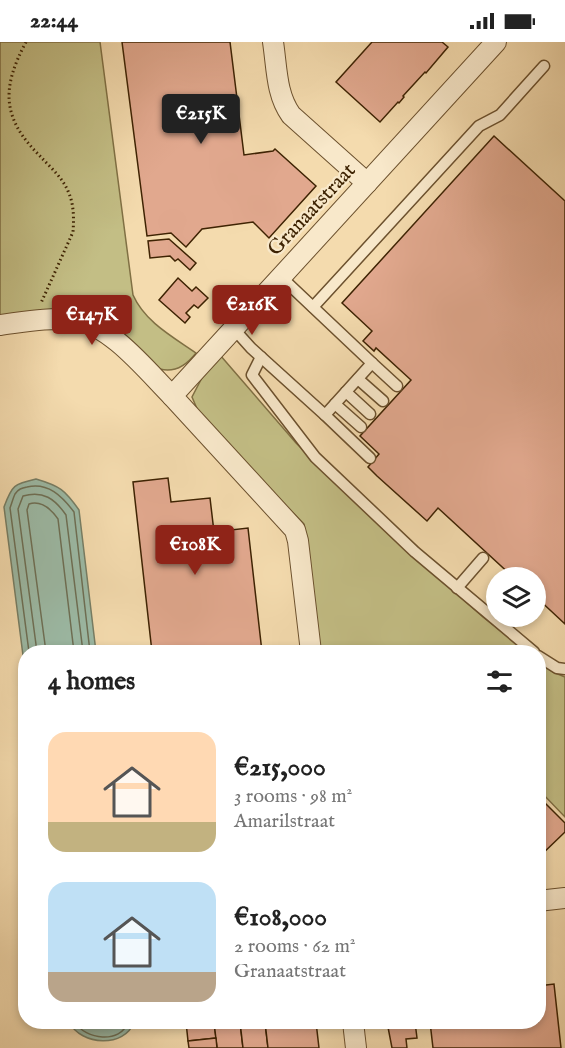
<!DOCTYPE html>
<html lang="en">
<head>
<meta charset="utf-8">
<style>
	:root { --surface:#fff; --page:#f2f2f2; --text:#222; --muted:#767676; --accent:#8f2418 }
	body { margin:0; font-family:"IM FELL English",serif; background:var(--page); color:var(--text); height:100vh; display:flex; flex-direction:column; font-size:22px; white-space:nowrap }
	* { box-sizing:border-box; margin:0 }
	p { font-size:20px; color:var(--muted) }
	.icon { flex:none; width:33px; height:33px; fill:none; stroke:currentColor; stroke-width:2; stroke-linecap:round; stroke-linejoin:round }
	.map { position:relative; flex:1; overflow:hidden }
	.side { position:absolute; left:18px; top:603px; width:528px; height:384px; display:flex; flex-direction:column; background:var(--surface); border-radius:24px; box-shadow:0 3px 9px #0003 }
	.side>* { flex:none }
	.tools { position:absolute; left:486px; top:525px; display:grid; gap:12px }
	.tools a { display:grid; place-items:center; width:60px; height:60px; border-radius:50%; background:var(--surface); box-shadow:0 3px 9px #0003; font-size:30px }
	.price { position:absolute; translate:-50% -51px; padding:0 14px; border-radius:6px; background:var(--accent); color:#fff; font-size:20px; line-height:39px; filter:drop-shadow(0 2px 3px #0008) }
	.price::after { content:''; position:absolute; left:50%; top:36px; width:18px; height:14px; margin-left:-9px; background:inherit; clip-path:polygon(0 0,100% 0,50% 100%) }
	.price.on { background:#222; color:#fff }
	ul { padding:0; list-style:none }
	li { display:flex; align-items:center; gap:18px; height:150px; padding:0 30px }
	li span { display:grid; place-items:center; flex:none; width:168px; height:120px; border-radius:18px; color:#555 }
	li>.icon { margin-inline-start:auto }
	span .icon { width:72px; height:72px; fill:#fffc; stroke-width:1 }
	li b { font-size:26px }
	h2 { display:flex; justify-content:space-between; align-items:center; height:72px; padding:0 30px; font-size:26px }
	.status { display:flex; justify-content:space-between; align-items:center; height:42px; padding:0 30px; background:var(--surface); direction:ltr }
	.status svg { height:16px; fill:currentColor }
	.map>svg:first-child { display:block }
	.green { fill:#c3be85; stroke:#807044; stroke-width:1.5 }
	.water { fill:#9cbba7; stroke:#767e65; stroke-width:1.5 }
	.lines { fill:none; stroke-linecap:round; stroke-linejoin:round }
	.shore { stroke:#6d6f55; stroke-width:1.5 }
	.building { fill:#e1a88e; stroke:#3e2303; stroke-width:1.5 }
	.lane-casing { stroke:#6c512e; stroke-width:13 }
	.street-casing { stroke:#6c512e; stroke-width:22 }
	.path { stroke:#3e2303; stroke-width:3; stroke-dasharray:1.5 3; stroke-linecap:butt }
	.lane { stroke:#f8e8ca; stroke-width:10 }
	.street { stroke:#f8e8ca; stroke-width:20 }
	.labels { text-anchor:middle; stroke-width:4.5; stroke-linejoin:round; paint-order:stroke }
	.street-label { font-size:21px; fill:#3e2303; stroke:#f8e8ca }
</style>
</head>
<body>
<div class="status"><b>22:44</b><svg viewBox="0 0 49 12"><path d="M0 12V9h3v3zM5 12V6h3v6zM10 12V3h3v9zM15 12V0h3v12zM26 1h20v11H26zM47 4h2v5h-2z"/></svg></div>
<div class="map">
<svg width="565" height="1006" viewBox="0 0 565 1006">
	<rect width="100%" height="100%" fill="#f4dbae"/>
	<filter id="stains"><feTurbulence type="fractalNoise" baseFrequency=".00333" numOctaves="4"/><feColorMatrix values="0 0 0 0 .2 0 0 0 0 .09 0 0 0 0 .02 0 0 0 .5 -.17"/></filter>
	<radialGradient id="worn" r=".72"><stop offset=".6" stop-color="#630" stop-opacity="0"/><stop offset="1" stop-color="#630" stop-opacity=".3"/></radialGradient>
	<g class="green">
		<path d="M 0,0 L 100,0 L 133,253 C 145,280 173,295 196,311 C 186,324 175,331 160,327 L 112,283 L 90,274 L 0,275 Z"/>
		<polygon points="220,313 296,401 399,500 483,575 528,610 320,610 304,482 201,376 192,355 205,330"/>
		<polygon points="538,619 553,630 565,635 565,775 539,748"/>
	</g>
	<g class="water">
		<path d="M 36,437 C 60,444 65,448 79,468 L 96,610 L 26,610 L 25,629 L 4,465 C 12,443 14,442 36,437 Z"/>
		<path d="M 69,980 L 134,980 C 125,1006 81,1004 69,980 Z"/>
	</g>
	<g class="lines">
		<g class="shore">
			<path d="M 29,610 L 10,466 C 12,461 13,456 15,452 C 18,447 22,446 27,445 C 48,440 62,454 74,470 L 90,610"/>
			<path d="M 37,610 L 18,467 L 23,454 C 43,448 55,457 66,473 L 83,610"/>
			<path d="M 46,610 L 27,468 L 29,462 C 42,458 51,467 58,477 L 74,610"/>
			<path d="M 75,980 C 85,998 121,1002 128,980"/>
		</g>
	</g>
	<g class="building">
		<polygon points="122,0 230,0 244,113 273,109 275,107 316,144 269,196 253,180 202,187 186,205 171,191 147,194"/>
		<polygon points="372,0 442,0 448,5 426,31 425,30 403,54 404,55 399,61 398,60 380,80 336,40"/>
		<polygon points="494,94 565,159 565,582 536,555 536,536 514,536 438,466 427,479 377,434 368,425 379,412 360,394 411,338 376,306 374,309 363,299 372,289 342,261"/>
		<polygon points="169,197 196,221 190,228 178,217 175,219 170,214 150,216 148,199"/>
		<polygon points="178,236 192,249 196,245 208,256 198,266 194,263 186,271 190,275 185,281 159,258"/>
		<polygon points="168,436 171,460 210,456 214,490 248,486 262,610 152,610 133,440"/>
		<polygon points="538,754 565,781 565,790 538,816"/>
		<polygon points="554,942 561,1006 433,1006 430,980 538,980 538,944"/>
		<polygon points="186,980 214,980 216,996 188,999"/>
		<polygon points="214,980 240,980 243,1006 217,1006"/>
		<polygon points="240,980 265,980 268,1006 243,1006"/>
		<polygon points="265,980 316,980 319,1006 268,1006"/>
		<polygon points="387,980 415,980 417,996 406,997 407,1006 392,1006"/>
		<polygon points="216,996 217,1006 189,1006 188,999"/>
	</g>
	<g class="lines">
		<g class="lane-casing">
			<g id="lane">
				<polyline points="313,265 479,84 500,73 544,24"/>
				<polyline points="234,287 251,306 325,373 372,321 281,235"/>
				<polyline points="261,315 252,333 315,415 415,510 534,610"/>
				<polyline points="372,321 397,344"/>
				<polyline points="358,337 383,359"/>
				<polyline points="346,350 370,372"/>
				<polyline points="335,362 361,385"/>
				<polyline points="325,373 370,416"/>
				<polyline points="457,546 483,516"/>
				<polyline points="538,614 557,626 565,627"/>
			</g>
		</g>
		<g class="street-casing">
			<g id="street">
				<path d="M 273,0 C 277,26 276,52 291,73 L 367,141"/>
				<path d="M 0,283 C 24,280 50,275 74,278 C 109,281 148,330 172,354"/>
				<polyline points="311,610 298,499 295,488 172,354 496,0"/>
				<polyline points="538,859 565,856"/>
				<polyline points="353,980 356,1006"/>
			</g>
		</g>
		<path class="path" d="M 26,0 C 2,45 1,75 39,113 C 49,124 62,135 68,149 C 74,162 74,176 73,190 L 41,261"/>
		<use href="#lane" class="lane"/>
		<use href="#street" class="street"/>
	</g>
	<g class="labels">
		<g class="street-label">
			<text transform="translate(311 167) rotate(-47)" y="7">Granaatstraat</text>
		</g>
	</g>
	<rect width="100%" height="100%" filter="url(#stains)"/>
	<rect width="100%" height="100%" fill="url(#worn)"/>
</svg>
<div class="tools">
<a><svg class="icon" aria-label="layers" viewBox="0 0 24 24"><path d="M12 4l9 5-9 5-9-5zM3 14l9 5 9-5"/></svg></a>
</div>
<b class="price on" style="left:201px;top:103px">€215K</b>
<b class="price" style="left:252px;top:294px">€216K</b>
<b class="price" style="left:92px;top:304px">€147K</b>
<b class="price" style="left:195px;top:534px">€108K</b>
<section class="side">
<h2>4 homes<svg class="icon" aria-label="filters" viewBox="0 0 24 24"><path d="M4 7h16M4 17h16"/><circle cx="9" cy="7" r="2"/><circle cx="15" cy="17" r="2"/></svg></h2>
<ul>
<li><span style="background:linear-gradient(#ffd9b3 75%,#c2b280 0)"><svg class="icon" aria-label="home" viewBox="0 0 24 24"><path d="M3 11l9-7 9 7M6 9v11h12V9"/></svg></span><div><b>€215,000</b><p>3 rooms · 98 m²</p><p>Amarilstraat</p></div></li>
<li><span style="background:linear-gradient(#bfe0f5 75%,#b9a48a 0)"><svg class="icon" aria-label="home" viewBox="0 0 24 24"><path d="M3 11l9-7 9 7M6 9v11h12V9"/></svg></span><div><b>€108,000</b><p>2 rooms · 62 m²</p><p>Granaatstraat</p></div></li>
</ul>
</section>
</div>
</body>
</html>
